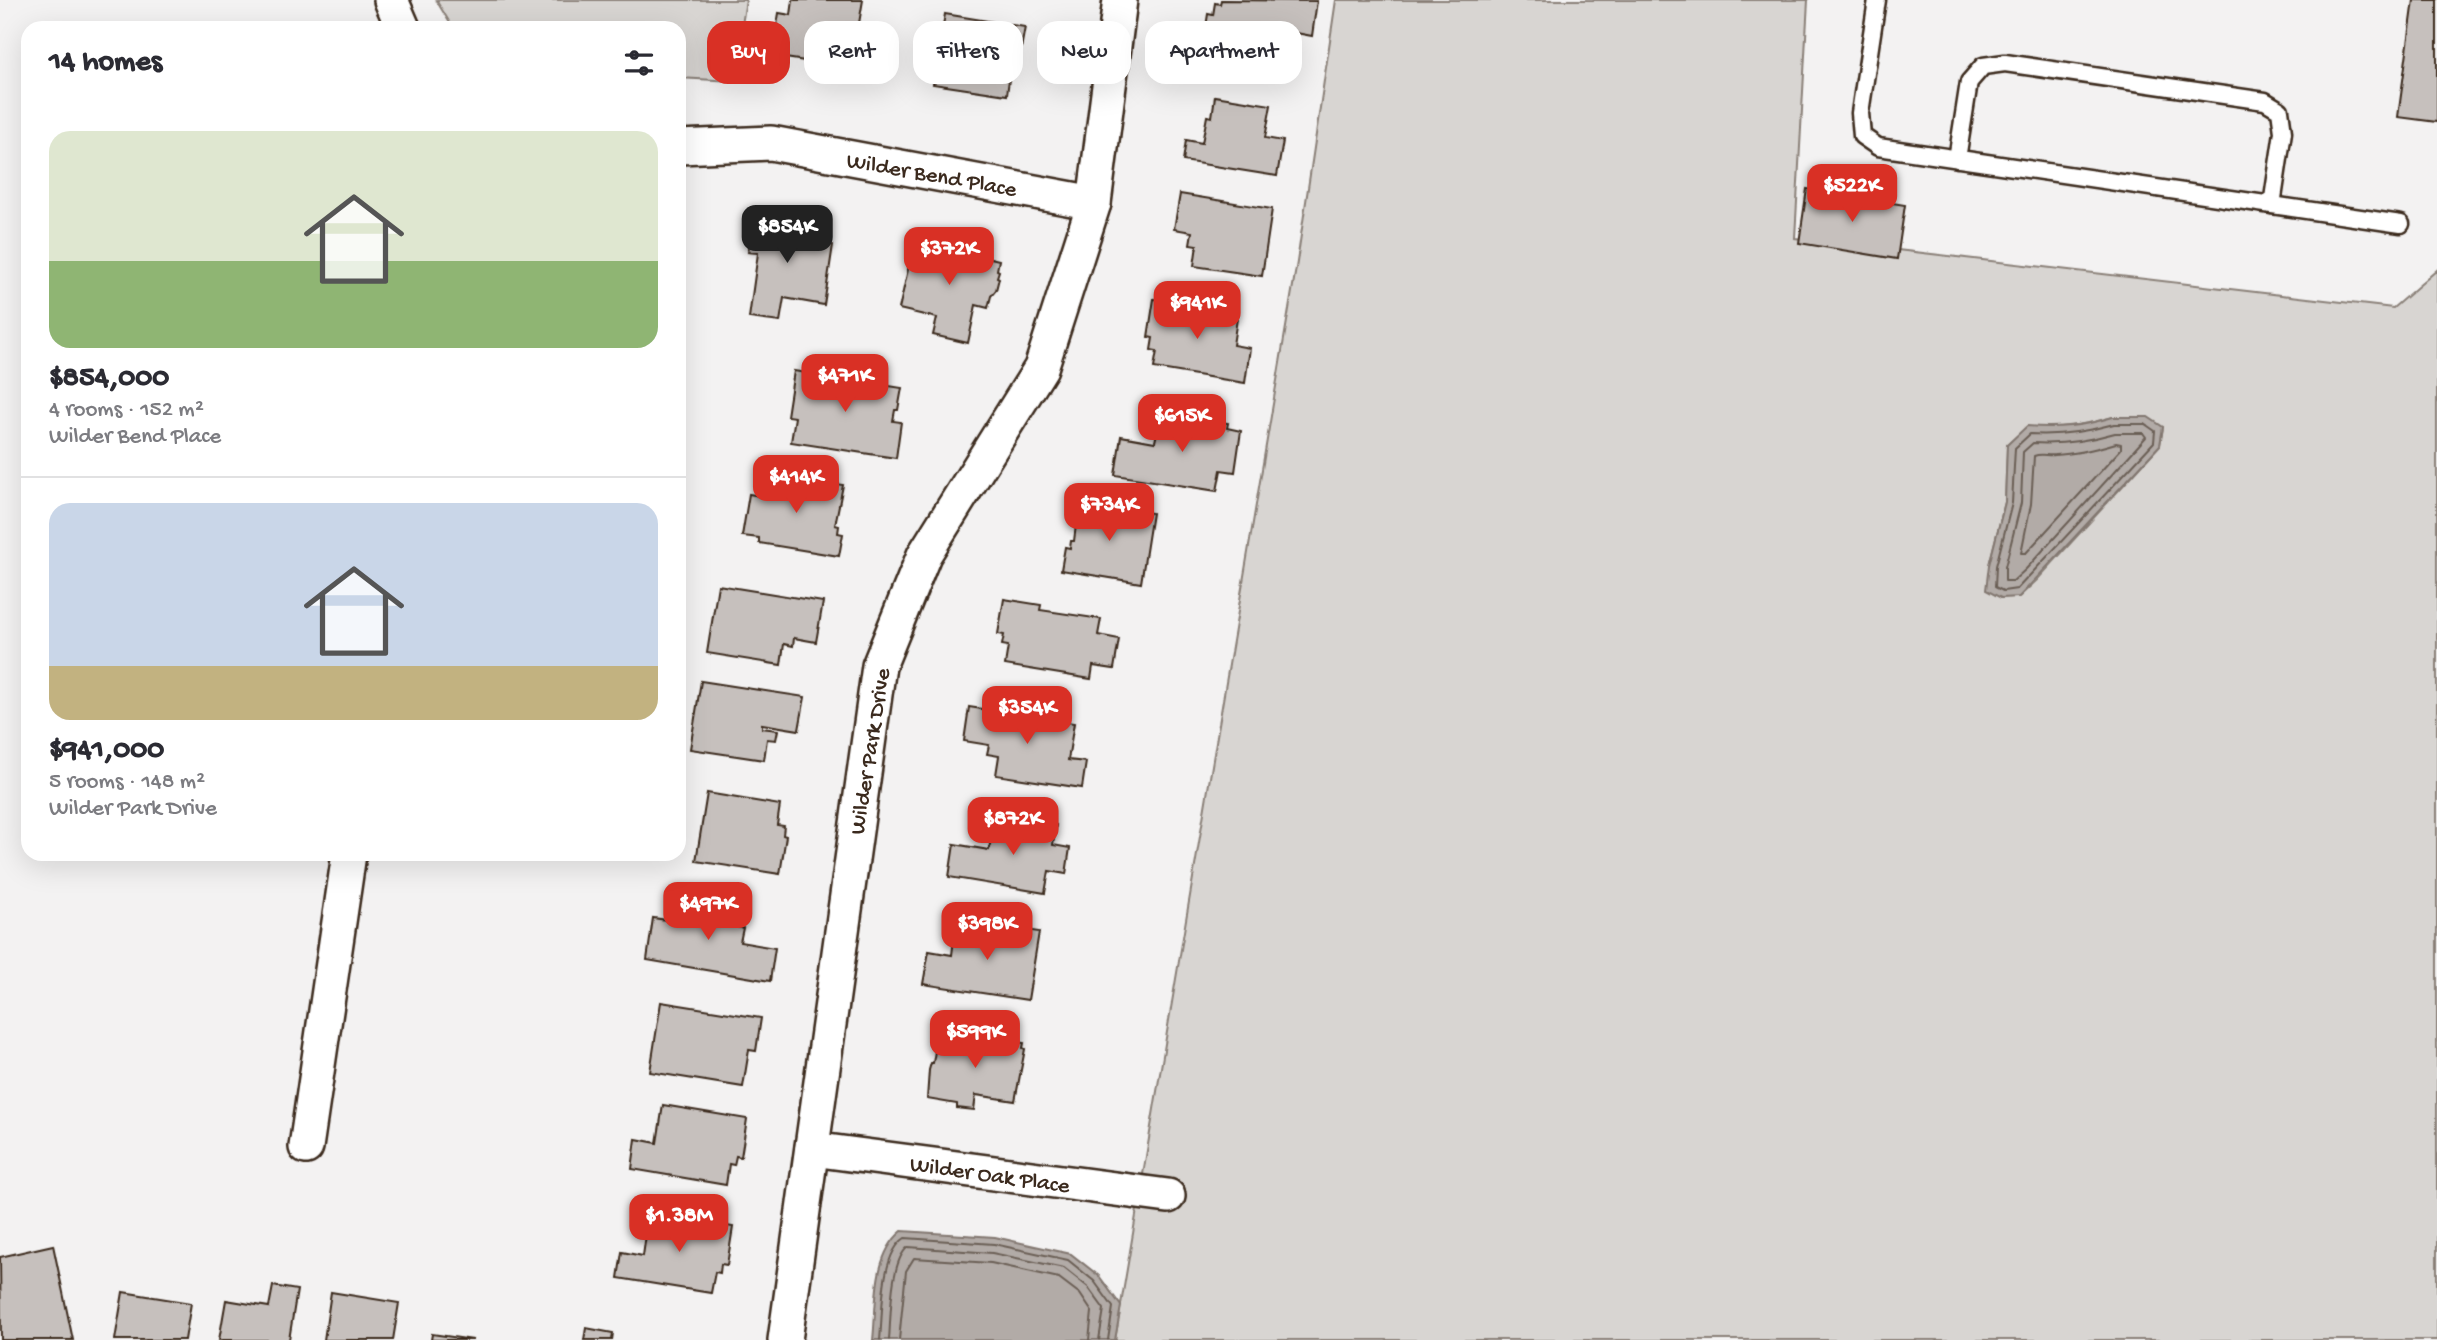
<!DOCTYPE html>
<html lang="en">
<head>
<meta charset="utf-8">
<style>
	:root { --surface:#fff; --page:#f2f2f3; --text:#2b2b33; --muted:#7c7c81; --line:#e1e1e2; --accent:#d93025 }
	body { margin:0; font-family:"Gochi Hand",sans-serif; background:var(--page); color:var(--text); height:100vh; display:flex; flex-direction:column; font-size:26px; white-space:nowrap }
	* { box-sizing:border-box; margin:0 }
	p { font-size:23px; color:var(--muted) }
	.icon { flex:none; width:38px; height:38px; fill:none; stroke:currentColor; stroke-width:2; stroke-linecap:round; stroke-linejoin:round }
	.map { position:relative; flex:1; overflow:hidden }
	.side { position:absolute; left:21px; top:21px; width:665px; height:840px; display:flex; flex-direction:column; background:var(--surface); border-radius:21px; box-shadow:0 7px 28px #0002 }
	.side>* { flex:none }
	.guide { position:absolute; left:707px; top:21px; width:665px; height:63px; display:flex; gap:14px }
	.price { position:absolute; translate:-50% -60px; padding:0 16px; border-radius:14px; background:var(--accent); color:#fff; font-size:23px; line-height:46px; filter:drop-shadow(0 2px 4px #0008) }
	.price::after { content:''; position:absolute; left:50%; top:42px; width:21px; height:16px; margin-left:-10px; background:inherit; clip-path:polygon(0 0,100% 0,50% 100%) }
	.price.active { background:#222; color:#fff }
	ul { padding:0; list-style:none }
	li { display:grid; align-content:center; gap:14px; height:371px; padding:0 28px }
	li+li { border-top:2px solid var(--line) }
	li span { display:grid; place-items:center; height:217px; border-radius:21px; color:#555 }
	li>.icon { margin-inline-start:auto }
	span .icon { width:126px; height:126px; fill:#fffc; stroke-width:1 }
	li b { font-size:30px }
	h2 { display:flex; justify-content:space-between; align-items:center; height:84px; padding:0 28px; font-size:30px }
	.chip { padding:0 24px; border-radius:21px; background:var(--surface); box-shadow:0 7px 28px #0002; font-size:24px; line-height:63px }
	.chip.active { background:var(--accent); color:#fff }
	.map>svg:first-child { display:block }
	.green { fill:#d8d5d2; stroke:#8a8078; stroke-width:2; fill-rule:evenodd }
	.water { fill:#b2aba7; stroke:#827770; stroke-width:2 }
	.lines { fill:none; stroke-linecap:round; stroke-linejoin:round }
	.shore { stroke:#6b5e55; stroke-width:2 }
	.building { fill:#c6c0bd; stroke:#3b2a1e; stroke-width:2 }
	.service-casing { stroke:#3b2a1e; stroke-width:21 }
	.minor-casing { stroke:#3b2a1e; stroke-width:38 }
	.service { stroke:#fff; stroke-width:16 }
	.minor { stroke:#fff; stroke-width:33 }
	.labels { text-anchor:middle; stroke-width:5; stroke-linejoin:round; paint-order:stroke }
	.street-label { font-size:23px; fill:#3b2a1e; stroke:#fff }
</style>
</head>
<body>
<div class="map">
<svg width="2437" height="1340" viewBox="0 0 2437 1340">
	<rect width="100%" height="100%" fill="#f3f2f2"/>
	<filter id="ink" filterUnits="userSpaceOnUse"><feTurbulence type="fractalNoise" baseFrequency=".0143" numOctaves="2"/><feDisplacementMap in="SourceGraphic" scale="14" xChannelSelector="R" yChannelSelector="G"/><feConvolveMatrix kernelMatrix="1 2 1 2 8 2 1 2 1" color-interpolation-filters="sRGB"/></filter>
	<g filter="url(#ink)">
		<g class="green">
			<polygon points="436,0 746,0 733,81 679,78 679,28 453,28"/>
			<path d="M 1336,0 L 1808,0 L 1795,238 L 2393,308 L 2437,270 L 2437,1340 L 1115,1340 L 1297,262 ZM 2113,417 L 2163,427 L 2160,445 L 2037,580 L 2020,596 L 2001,598 L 1989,565 L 2005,502 L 2007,445 L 2027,427 C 2057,429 2083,426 2113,417 Z"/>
		</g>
		<g class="water">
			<path d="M 2113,417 L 2148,417 L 2163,427 L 2160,445 L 2019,597 L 2001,598 L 1986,590 L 1989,565 L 2005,502 L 2007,445 L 2027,426 C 2058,429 2083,426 2113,417 Z"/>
			<path d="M 902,1231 L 995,1237 L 1071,1254 L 1099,1276 L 1121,1306 L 1115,1340 L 873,1340 C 877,1304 872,1256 902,1231 Z"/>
		</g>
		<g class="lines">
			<g class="shore">
				<path d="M 2114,424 L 2145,424 L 2155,431 L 2154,442 L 2017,589 L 2003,591 L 1995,587 L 1996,566 L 2012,503 L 2015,448 L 2030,434 C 2060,436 2085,432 2114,424 Z"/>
				<path d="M 2115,433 L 2143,433 L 2146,437 L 2026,569 L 2013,581 L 2005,581 L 2005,567 L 2021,503 L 2023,452 L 2033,443 C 2062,445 2087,441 2115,433 Z"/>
				<path d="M 2116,443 L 2121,444 L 2121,449 L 2026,553 L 2021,553 L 2031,504 L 2034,456 C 2041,453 2047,456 2055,455 C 2076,454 2096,449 2116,443 Z"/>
				<path d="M 880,1340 C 883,1312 880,1254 905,1238 L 994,1244 L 1068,1260 L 1094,1281 L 1113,1307 L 1108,1340"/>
				<path d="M 889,1340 C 891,1317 890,1261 908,1247 L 992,1253 L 1064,1268 L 1088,1287 L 1104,1309 L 1099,1340"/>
				<polyline points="899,1340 906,1271 914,1258 991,1263 1059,1278 1080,1294 1092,1312 1089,1340"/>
			</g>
		</g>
		<g class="building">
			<polygon points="793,0 863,0 857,35 836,32 835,43 809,39 805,61 772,56 779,13 791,15"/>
			<polygon points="1221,0 1317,1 1312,36 1291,32 1285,66 1202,52 1208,14 1213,15 1215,3 1220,4"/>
			<polygon points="2414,0 2437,0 2437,122 2398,117"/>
			<polygon points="945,14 1025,27 1021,49 1013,48 1007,95 933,84 937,65 928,63 933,36 941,37"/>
			<polygon points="1215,96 1271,105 1265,138 1283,141 1277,176 1183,161 1186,140 1202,143 1207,116 1212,117"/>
			<polygon points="1807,189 1905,205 1897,259 1799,243"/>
			<polygon points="1180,194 1272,209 1262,276 1194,266 1197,245 1190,244 1192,232 1174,229"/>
			<polygon points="755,211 788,216 787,220 819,225 816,242 833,245 824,305 784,298 780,322 749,318 758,253 748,252"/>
			<polygon points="919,238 971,249 970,253 999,260 997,270 999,271 997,277 999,278 996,290 991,296 988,308 976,305 968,343 933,335 937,318 899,309 912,252 916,253"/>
			<polygon points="1154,299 1238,312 1233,345 1250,348 1245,383 1154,368 1157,351 1151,350 1153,338 1148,337"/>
			<polygon points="794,371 902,388 898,410 895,410 893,421 901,422 896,458 791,442 795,417 787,416"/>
			<polygon points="1168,414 1228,423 1227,428 1241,431 1235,472 1221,470 1217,491 1115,475 1121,436 1155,442 1157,432 1165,433"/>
			<polygon points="770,474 843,485 835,525 839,526 838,533 843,534 839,556 759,543 759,538 742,536 749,494 766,497"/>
			<polygon points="1079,501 1152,513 1141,583 1061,570 1065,547 1070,548 1071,541 1074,541"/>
			<polygon points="718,585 823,602 816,642 794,638 793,646 784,644 781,665 707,653"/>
			<polygon points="1004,599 1041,605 1040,610 1101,619 1098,635 1119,639 1114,669 1093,666 1091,679 1005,665 1008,646 1002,645 1004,635 998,634"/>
			<polygon points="701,681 805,697 799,730 762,724 762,728 778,730 776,740 767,739 764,760 690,749"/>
			<polygon points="969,707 1074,723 1068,760 1086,762 1082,788 996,775 999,756 987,754 989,745 964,741"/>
			<polygon points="707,793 780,805 777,825 784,826 783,835 786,836 780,874 696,861"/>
			<polygon points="1000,816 1056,825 1053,845 1070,848 1066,874 1049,871 1045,893 949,877 954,844 989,850 992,832 997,833"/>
			<polygon points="678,897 734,906 730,926 743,928 740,942 775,948 770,981 647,960 653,918 674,921"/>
			<polygon points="966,921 1039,932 1028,1000 923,984 929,951 952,955 954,939 963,940"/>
			<polygon points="661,1002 761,1018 756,1051 749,1050 743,1087 650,1072"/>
			<polygon points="950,1032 1024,1043 1023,1048 1025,1049 1015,1101 976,1095 974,1110 957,1108 957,1104 927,1099 929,1070 931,1063 933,1063 935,1051 947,1052"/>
			<polygon points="663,1105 747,1119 741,1157 736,1156 734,1165 729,1164 726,1185 632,1169 636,1139 657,1143"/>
			<polygon points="649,1213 733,1227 727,1265 721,1264 720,1273 715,1272 711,1293 618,1278 622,1252 643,1256"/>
			<polygon points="53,1245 73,1340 1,1340 0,1257"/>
			<polygon points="273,1286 297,1290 289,1340 219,1340 226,1300 269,1307"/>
			<polygon points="123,1292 191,1303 185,1340 115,1340"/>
			<polygon points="331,1292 399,1303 393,1340 324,1340"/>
			<polygon points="586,1328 613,1333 612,1340 584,1340"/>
			<polygon points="432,1334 473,1340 431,1340"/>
		</g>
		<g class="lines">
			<g class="service-casing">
				<g id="service">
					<polyline points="1877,0 1860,113 1862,136 1878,147 2272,205 2283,132 2280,110 2265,101 2005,63 1983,66 1969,82 1957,159"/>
					<polyline points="2272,205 2401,224"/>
				</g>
			</g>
			<g class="minor-casing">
				<g id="minor">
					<polyline points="391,0 403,28"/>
					<polyline points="679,147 771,143 1094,203"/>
					<polyline points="306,1147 349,854"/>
					<polyline points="812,1149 1168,1196"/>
					<polyline points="785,1340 879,666 924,555 1041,368 1094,203 1120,0"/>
				</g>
			</g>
			<use href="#service" class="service"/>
			<use href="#minor" class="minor"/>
		</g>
	</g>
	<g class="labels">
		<g class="street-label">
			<text transform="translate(932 173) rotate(10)" y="8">Wilder Bend Place</text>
			<text transform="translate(868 751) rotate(-81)" y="8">Wilder Park Drive</text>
			<text transform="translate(990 1173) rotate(8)" y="8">Wilder Oak Place</text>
		</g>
	</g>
</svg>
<b class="price" style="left:1852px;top:224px">$522K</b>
<b class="price active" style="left:787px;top:265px">$854K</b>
<b class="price" style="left:949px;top:287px">$372K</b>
<b class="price" style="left:1197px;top:341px">$941K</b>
<b class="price" style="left:845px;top:414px">$471K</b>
<b class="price" style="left:1182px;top:454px">$615K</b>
<b class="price" style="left:796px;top:515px">$414K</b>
<b class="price" style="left:1109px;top:543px">$734K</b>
<b class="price" style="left:1027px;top:746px">$354K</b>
<b class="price" style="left:1013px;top:857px">$872K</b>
<b class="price" style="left:708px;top:942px">$497K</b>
<b class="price" style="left:987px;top:962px">$398K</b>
<b class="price" style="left:975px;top:1070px">$599K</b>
<b class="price" style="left:679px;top:1254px">$1.38M</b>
<div class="guide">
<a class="chip active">Buy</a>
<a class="chip">Rent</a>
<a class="chip">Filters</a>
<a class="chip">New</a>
<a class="chip">Apartment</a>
</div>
<section class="side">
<h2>14 homes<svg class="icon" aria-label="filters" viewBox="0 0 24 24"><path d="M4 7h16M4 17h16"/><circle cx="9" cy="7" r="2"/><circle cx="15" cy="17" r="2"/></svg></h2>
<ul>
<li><span style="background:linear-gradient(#dfe7d0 60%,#8fb573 0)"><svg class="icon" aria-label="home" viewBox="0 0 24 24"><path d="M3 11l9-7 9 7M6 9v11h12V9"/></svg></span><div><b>$854,000</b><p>4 rooms · 152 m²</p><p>Wilder Bend Place</p></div></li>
<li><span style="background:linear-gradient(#c9d6e8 75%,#c2b280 0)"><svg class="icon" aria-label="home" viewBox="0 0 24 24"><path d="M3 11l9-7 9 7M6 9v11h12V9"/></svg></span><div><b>$941,000</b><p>5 rooms · 148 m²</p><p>Wilder Park Drive</p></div></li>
</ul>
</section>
</div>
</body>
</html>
